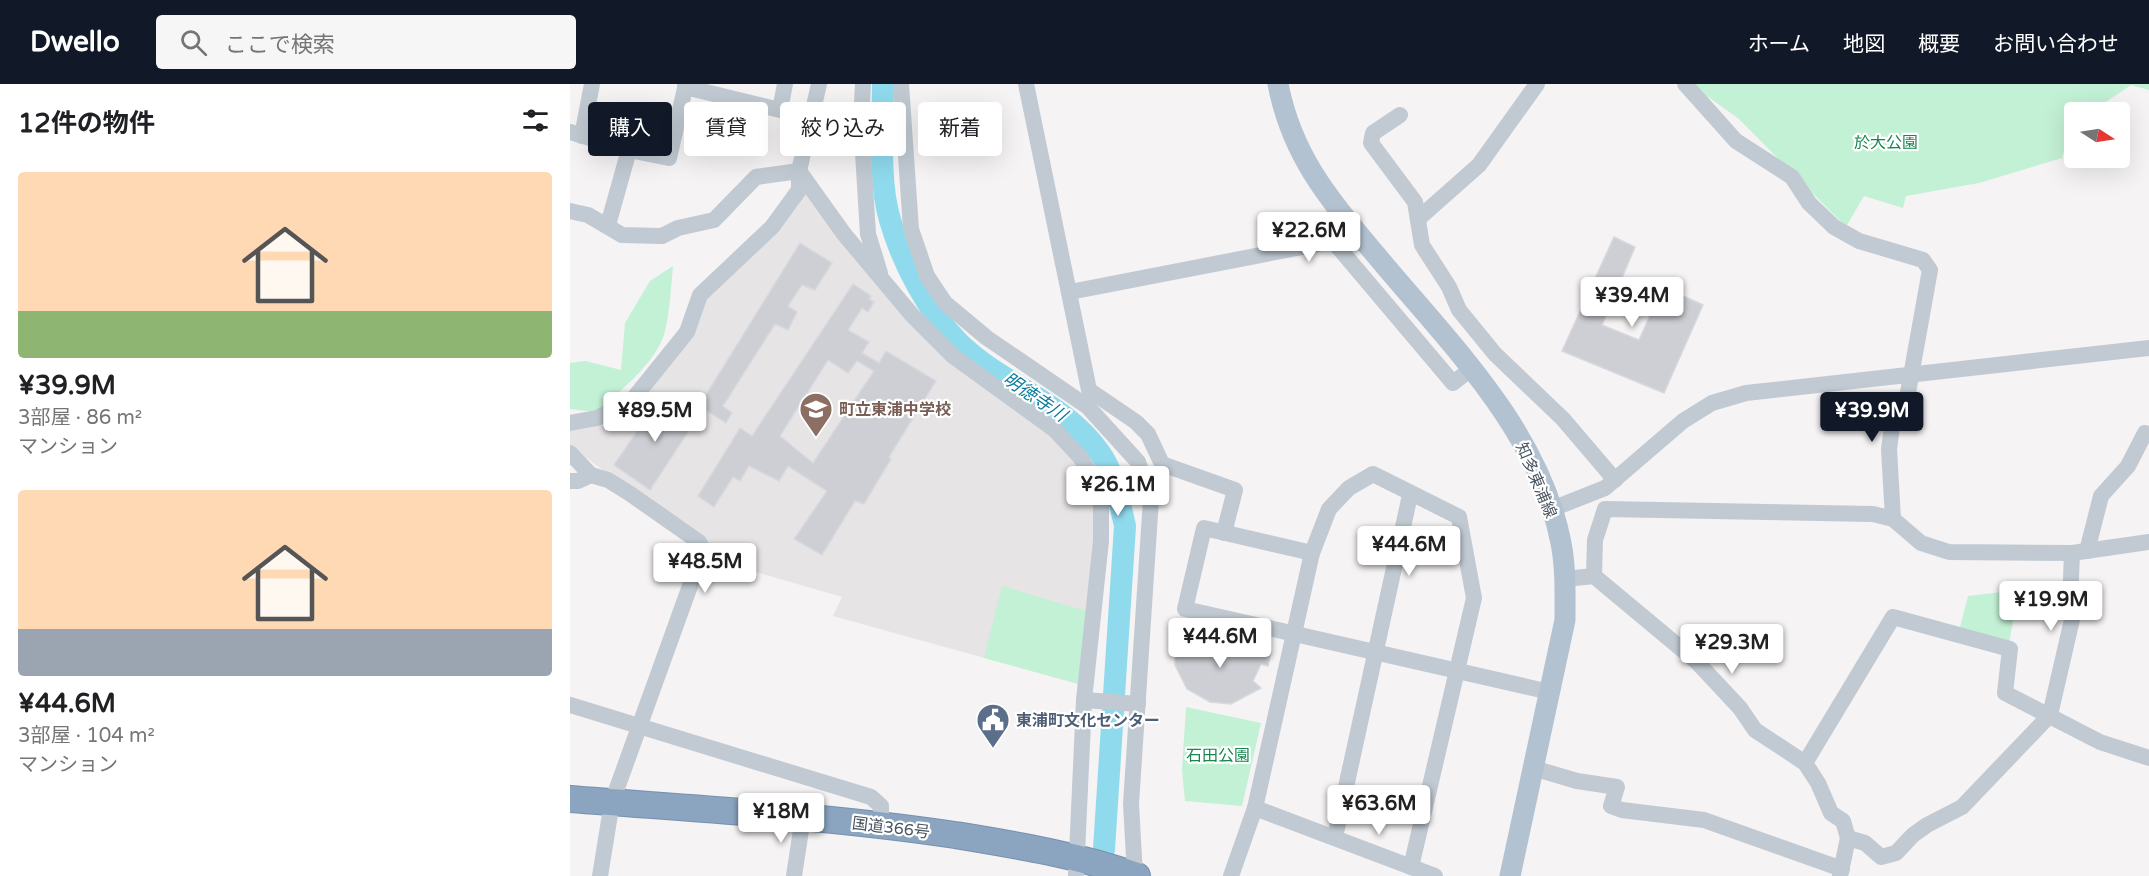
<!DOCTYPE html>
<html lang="ja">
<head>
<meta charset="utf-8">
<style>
	:root { --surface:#fff; --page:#f6f6f6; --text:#202124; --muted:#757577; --accent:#111827 }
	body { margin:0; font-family:"Varela Round","Noto Sans JP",sans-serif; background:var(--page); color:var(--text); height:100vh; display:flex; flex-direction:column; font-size:22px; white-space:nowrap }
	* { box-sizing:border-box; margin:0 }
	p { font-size:20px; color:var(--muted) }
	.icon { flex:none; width:33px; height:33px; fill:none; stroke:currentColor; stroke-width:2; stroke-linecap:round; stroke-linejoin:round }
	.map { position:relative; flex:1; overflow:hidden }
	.panel { display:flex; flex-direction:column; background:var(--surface); width:570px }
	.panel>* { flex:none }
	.top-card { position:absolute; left:18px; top:18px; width:570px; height:54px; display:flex; gap:12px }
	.needle { width:39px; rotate:102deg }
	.tools { position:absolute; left:1494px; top:18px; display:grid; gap:12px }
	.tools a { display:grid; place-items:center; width:66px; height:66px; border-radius:6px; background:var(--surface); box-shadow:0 6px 24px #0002; font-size:30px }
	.price { position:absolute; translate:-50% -51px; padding:0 14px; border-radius:6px; background:#fff; color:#222; font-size:20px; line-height:39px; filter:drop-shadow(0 2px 3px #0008) }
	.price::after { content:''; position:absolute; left:50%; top:36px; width:18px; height:14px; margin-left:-9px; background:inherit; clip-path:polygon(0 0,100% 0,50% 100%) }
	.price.current { background:var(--accent); color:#fff }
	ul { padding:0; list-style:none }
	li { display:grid; align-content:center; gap:12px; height:318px; padding:0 18px }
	li span { display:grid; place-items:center; height:186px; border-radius:6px; color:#555 }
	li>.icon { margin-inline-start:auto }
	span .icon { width:108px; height:108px; fill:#fffc; stroke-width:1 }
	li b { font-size:26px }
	h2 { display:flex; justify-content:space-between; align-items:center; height:72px; padding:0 18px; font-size:26px }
	.tag { padding:0 21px; border-radius:6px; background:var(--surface); box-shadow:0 6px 24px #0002; font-size:21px; line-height:54px }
	.tag.current { background:var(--accent); color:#fff }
	header { display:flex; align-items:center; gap:36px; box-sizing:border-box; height:84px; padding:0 30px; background:var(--accent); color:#fff }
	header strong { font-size:28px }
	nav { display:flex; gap:33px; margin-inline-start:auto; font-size:21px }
	.search { width:420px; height:54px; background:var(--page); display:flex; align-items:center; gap:15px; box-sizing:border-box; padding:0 21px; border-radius:6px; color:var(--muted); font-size:22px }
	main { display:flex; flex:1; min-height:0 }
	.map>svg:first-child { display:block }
	.education { fill:#e6e4e5 }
	.green { fill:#c3f1d5 }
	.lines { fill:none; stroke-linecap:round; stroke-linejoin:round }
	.river { stroke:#90daee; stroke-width:22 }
	.building { fill:#cdcfd5; stroke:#d7d9de; stroke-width:1.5; fill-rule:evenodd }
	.highway-casing { stroke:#7690ad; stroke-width:28 }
	.minor { stroke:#c1cad2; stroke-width:16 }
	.major { stroke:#b3c2d1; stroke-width:21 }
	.highway { stroke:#8ba5c1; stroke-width:26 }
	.labels { text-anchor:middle; stroke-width:4.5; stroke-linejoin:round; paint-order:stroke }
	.park-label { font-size:16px; fill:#17864f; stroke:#fff }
	.education-label { font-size:16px; font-weight:bold; fill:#785e54; stroke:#fff; text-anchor:start }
	.street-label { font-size:16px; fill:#4a5661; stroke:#fff }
	.service-label { font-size:16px; font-weight:bold; fill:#4e5e75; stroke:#fff; text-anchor:start }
	.water-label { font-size:18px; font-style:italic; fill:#0c7c9b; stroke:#fff }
</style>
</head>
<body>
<header>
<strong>Dwello</strong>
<div class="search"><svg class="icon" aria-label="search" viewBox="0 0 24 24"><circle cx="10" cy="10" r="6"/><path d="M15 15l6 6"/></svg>ここで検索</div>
<nav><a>ホーム</a><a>地図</a><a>概要</a><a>お問い合わせ</a></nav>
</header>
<main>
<section class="panel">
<h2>12件の物件<svg class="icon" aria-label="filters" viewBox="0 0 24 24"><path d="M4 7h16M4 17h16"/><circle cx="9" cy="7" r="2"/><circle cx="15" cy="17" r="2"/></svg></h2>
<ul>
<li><span style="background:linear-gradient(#ffd9b3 75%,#8fb573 0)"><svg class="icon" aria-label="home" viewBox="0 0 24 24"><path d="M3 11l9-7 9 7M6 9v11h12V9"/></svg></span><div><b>¥39.9M</b><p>3部屋 · 86 m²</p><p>マンション</p></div></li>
<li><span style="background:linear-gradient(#ffd9b3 75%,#9aa5b1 0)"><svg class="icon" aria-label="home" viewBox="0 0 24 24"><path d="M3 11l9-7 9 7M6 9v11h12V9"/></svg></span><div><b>¥44.6M</b><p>3部屋 · 104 m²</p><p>マンション</p></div></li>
</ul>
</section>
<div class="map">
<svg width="1579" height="792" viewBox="0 0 1579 792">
	<rect width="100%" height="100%" fill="#f5f3f3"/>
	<polygon class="education" points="229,106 242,106 342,231 485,346 531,409 516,602 263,532 272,513 138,474 142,463 39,387 37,389 0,362 0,342 80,296 130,211"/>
	<g class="green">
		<polygon points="1126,0 1579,0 1579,6 1561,1 1521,28 1504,28 1504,40 1501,42 1492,74 1409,99 1336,112 1333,124 1294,112 1276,143 1169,35 1130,7"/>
		<path d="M 103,182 C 101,203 100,226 95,247 C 88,277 48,310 25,328 L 0,325 L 0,279 L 15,277 L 51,286 L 55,239 L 80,197 Z"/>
		<polygon points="432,502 523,529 516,602 414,574"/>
		<polygon points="1449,506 1439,559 1389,547 1398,512"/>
		<polygon points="616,623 691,639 672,722 615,717 612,686"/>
	</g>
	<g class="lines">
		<path class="river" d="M 313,0 C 313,41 308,96 320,136 C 332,178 357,226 388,258 C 431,301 494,317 530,369 C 545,390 549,417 555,442 L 534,765 L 529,792"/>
	</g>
	<g class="building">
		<polygon points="1044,153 1065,163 1032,241 1069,256 1093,203 1133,221 1094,309 992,267"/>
		<polygon points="230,159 262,179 245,206 232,201 218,222 227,228 218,246 205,240 153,322 162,329 156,339 129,322"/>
		<path d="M 283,200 L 301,212 L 299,215 L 304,218 L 298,228 L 292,224 L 278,246 L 299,258 L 292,269 L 309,279 L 316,267 L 366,297 L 319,373 L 321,375 L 294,420 L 285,417 L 252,471 L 224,455 L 257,407 L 218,382 L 209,397 L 179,382 L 170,397 L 163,393 L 144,423 L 128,412 L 170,344 L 182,352 ZM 258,276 L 278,289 L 287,277 L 304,287 L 243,379 L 210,352 Z"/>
		<polygon points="91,312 126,336 80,406 44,381"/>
		<polygon points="628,551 701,567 698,582 691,580 683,597 691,604 661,620 640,618 617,605 605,581 605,558 624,563"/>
	</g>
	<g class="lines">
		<g class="highway-casing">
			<path id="highway" d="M 0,715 C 128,725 258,732 385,751 C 446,761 508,771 567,792"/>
		</g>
		<g class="minor">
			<polyline points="293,0 291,37 298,150 310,189"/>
			<polyline points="331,0 341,145 357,192 375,219 417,254 518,323 568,378 581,415 561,720 565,791"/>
			<polyline points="456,0 519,306 566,338 578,350 592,380 665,406 654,449"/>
			<polyline points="1115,0 1166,57 1222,93 1239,119 1264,143 1289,157 1353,176 1360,186 1337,314 1323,335 1319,365 1323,435"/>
			<polyline points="115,3 210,26 215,0"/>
			<polyline points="830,31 803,49 801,59 845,118 852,161 879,203 889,226 925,270 993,335 1045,396"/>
			<polyline points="0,48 59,66 99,74 116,0"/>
			<polyline points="12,52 22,0"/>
			<polyline points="229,87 274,150 342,231 383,272 485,346 511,374 531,409 531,457 514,616 506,792"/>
			<polyline points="0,127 18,131 52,151 92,152 108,144 144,136 186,93 229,87"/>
			<polyline points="848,135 909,81 967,0"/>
			<polyline points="38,141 59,66"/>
			<polyline points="500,208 763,157 883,299 901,285"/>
			<polyline points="0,339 27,334 63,315 117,248 130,211 202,143 229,106 229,87 249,0"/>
			<polyline points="0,369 21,391 38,396 59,409 129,458 133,466 42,718 30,792"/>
			<polyline points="0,397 8,397 21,391"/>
			<polyline points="982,425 1035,404 1113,337 1142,319 1176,309 1579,264"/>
			<polyline points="1517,467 1531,412 1558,382 1575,349 1579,350"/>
			<polyline points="742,469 634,444 615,525 980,608"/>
			<polyline points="1024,492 1025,456 1035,425 1303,430 1323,435 1351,459 1379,468 1502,469 1579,458"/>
			<polyline points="995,495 1024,492 1126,577 1170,624 1185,646 1235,679 1248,699 1261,729 1273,737 1278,754 1270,792"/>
			<polyline points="514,616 568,620"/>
			<polyline points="0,621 301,713 311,722 311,741"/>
			<polyline points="1235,679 1323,533 1440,565 1435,609 1530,658 1579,674"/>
			<polyline points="963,684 1007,697 1047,703 1041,722 1052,726 1134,736 1272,785"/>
			<polyline points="685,724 865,792"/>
			<polyline points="765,753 840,411"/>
			<polyline points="1278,754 1295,759 1311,773 1326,769 1343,751 1357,741 1392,723 1480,631 1504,527 1500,520 1502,469"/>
			<polyline points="224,792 233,733"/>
			<polyline points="661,792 685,724 742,469 759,425 779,404 803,390 889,433 904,514 841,783"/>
		</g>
		<path class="major" d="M 708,0 C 722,73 760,116 806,171 C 878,258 969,345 991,459 C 996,485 995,511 995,536 L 940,792"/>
		<use href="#highway" class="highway"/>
	</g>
	<defs>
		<g id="school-pin" transform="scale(1.725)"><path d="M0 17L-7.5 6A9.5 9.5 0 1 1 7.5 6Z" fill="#8d6e63" stroke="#fff"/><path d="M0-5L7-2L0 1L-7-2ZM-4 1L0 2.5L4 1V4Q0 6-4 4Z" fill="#fff"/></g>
		<g id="civic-pin" transform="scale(1.725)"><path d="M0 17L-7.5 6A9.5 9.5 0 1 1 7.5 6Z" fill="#5c6f8a" stroke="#fff"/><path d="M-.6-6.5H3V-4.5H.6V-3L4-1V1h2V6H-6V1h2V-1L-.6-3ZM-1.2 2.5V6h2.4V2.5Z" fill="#fff"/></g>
	</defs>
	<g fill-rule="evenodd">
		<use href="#school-pin" x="246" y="325"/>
		<use href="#civic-pin" x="423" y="636"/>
	</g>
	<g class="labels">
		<g class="park-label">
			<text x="1316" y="64">於大公園</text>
			<text x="648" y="677">石田公園</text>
		</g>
		<g class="education-label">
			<text x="269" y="331">町立東浦中学校</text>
		</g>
		<g class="street-label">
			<text transform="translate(967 396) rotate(67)" y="6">知多東浦線</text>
			<text transform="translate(321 743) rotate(7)" y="6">国道366号</text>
		</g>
		<g class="service-label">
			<text x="446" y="642">東浦町文化センター</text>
		</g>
		<g class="water-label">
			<text transform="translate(465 313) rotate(34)" y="6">明徳寺川</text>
		</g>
	</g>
</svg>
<div class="tools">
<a><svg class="needle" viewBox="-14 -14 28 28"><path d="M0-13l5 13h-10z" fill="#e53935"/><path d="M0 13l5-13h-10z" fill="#757577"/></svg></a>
</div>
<b class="price" style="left:739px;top:179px">¥22.6M</b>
<b class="price" style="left:1062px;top:244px">¥39.4M</b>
<b class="price" style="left:85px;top:359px">¥89.5M</b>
<b class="price current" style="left:1302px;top:359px">¥39.9M</b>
<b class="price" style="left:548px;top:433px">¥26.1M</b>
<b class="price" style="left:839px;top:493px">¥44.6M</b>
<b class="price" style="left:135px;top:510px">¥48.5M</b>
<b class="price" style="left:1481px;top:548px">¥19.9M</b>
<b class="price" style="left:650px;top:585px">¥44.6M</b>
<b class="price" style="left:1162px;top:591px">¥29.3M</b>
<b class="price" style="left:809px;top:752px">¥63.6M</b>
<b class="price" style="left:211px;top:760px">¥18M</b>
<div class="top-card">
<a class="tag current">購入</a>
<a class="tag">賃貸</a>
<a class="tag">絞り込み</a>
<a class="tag">新着</a>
</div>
</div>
</main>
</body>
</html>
